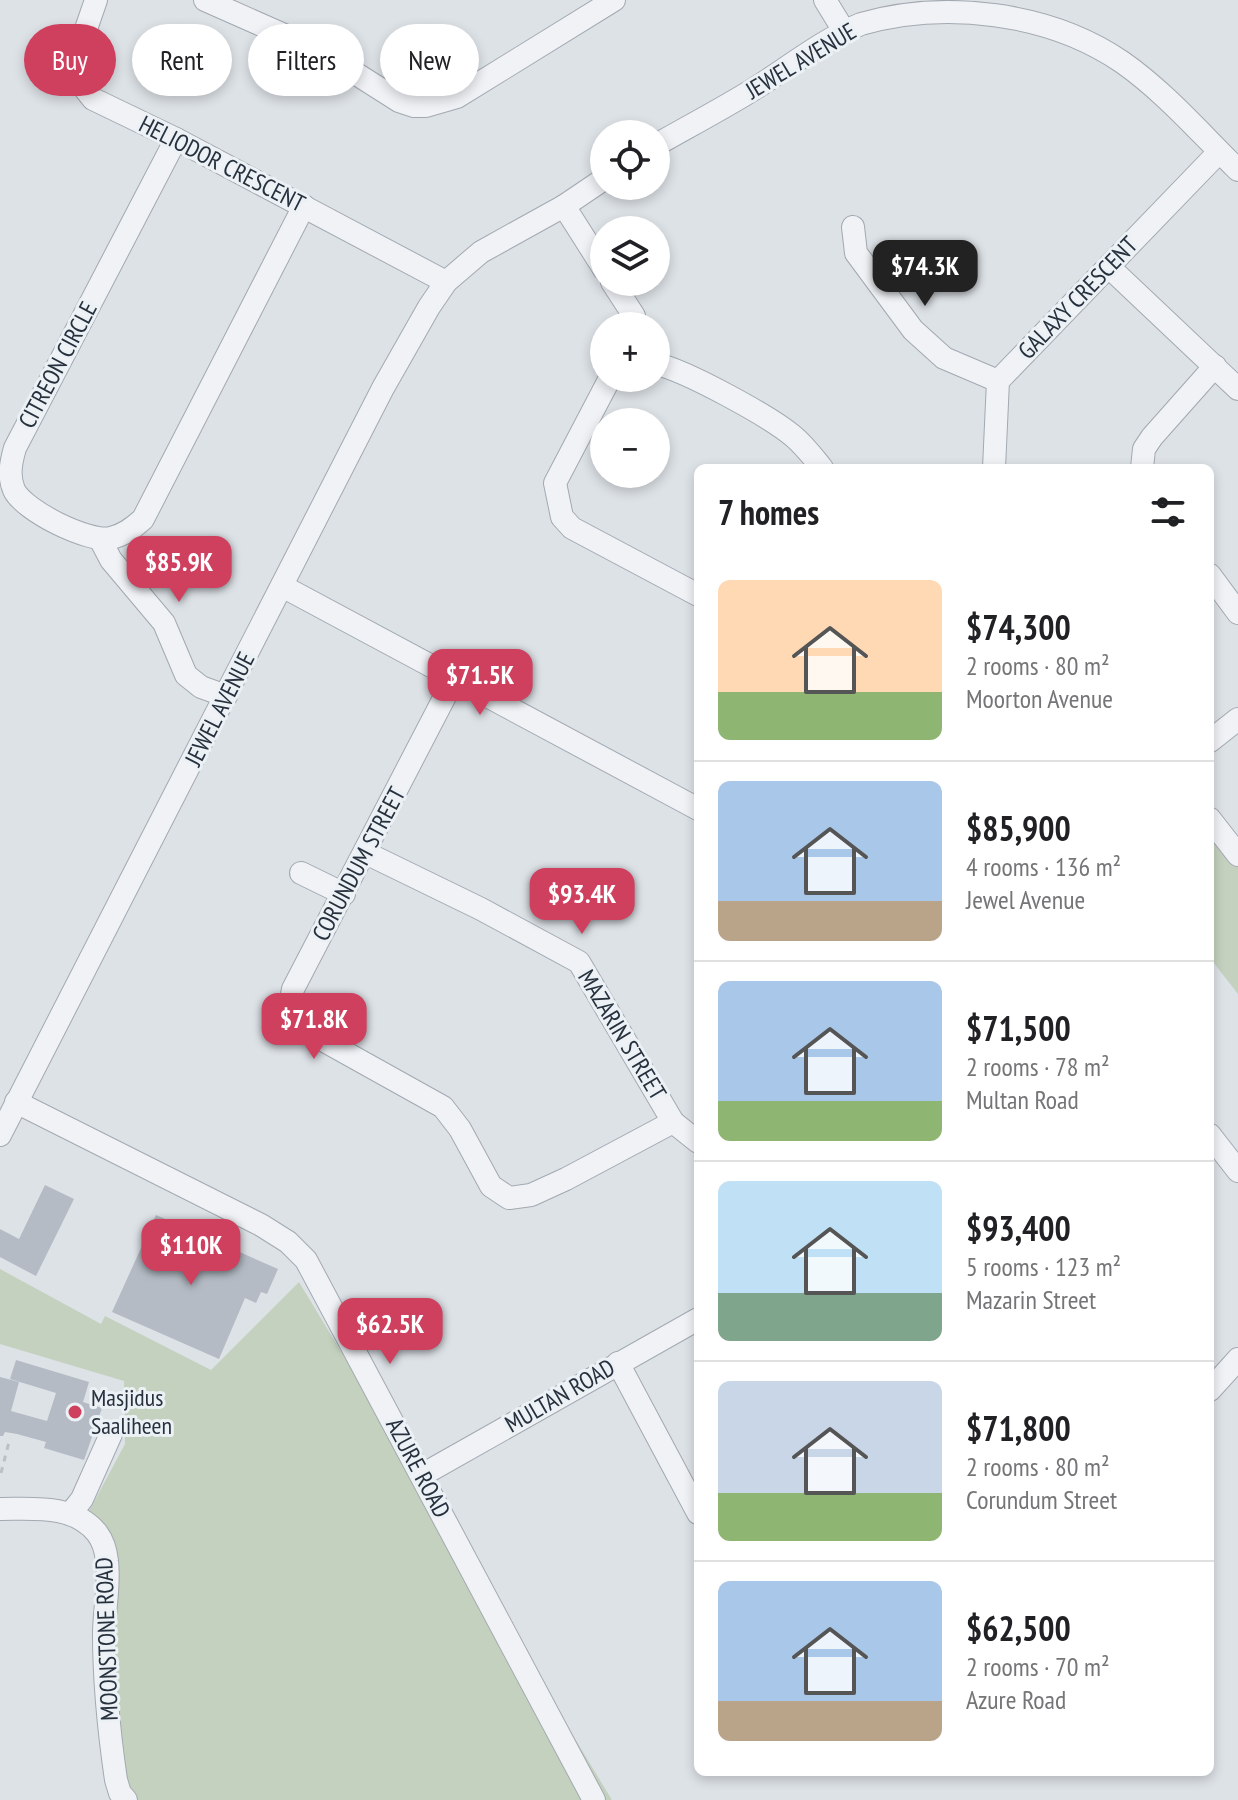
<!DOCTYPE html>
<html lang="en">
<head>
<meta charset="utf-8">
<style>
	:root { --surface:#fff; --page:#f2f2f2; --text:#202124; --muted:#757577; --line:#e0e0e0; --accent:#cf405f }
	body { margin:0; font-family:"PT Sans Narrow",sans-serif; background:var(--page); color:var(--text); height:100vh; display:flex; flex-direction:column; font-size:30px; white-space:nowrap }
	* { box-sizing:border-box; margin:0 }
	p { font-size:26px; color:var(--muted) }
	.icon { flex:none; width:44px; height:44px; fill:none; stroke:currentColor; stroke-width:2; stroke-linecap:round; stroke-linejoin:round }
	.map { position:relative; flex:1; overflow:hidden }
	.sheet { position:absolute; left:694px; top:464px; width:520px; height:1312px; display:flex; flex-direction:column; background:var(--surface); border-radius:12px; box-shadow:0 4px 12px #0003 }
	.sheet>* { flex:none }
	.guide { position:absolute; left:24px; top:24px; width:550px; height:72px; display:flex; gap:16px }
	.fabs { position:absolute; left:590px; top:120px; display:grid; gap:16px }
	.fabs a { display:grid; place-items:center; width:80px; height:80px; border-radius:50%; background:var(--surface); box-shadow:0 4px 12px #0003; font-size:40px }
	.price { position:absolute; translate:-50% -68px; padding:0 18px; border-radius:16px; background:var(--accent); color:#fff; font-size:26px; line-height:52px; filter:drop-shadow(0 2px 4px #0008) }
	.price::after { content:''; position:absolute; left:50%; top:48px; width:24px; height:18px; margin-left:-12px; background:inherit; clip-path:polygon(0 0,100% 0,50% 100%) }
	.price.on { background:#222; color:#fff }
	ul { padding:0; list-style:none }
	li { display:flex; align-items:center; gap:24px; height:200px; padding:0 24px }
	li+li { border-top:2px solid var(--line) }
	li span { display:grid; place-items:center; flex:none; width:224px; height:160px; border-radius:12px; color:#555 }
	li>.icon { margin-inline-start:auto }
	span .icon { width:96px; height:96px; fill:#fffc; stroke-width:1 }
	li b { font-size:34px }
	h2 { display:flex; justify-content:space-between; align-items:center; height:96px; padding:0 24px; font-size:34px }
	.pill { padding:0 28px; border-radius:36px; background:var(--surface); box-shadow:0 4px 12px #0003; font-size:28px; line-height:72px }
	.pill.on { background:var(--accent); color:#fff }
	.map>svg:first-child { display:block }
	.green { fill:#c4d1be }
	.building { fill:#b4bbc4 }
	.lines { fill:none; stroke-linecap:round; stroke-linejoin:round }
	.minor-casing { stroke:#a3a9b1; stroke-width:24 }
	.path { stroke:#bcc0c6; stroke-width:3; stroke-dasharray:6 6; stroke-linecap:butt }
	.minor { stroke:#f0f2f6; stroke-width:22 }
	.poi-dot { fill:#cf405f; stroke:#ecf1f5; stroke-width:3 }
	.labels { text-anchor:middle; stroke-width:6; stroke-linejoin:round; paint-order:stroke }
	.street-label { font-size:24px; fill:#27313e; stroke:#ecf1f5 }
	.poi-label { font-size:24px; fill:#27313e; stroke:#ecf1f5; text-anchor:start }
</style>
</head>
<body>
<div class="map">
<svg width="1238" height="1800" viewBox="0 0 1238 1800">
	<rect width="100%" height="100%" fill="#dde2e7"/>
	<g class="green">
		<polygon points="1210,831 1238,867 1238,994 1210,958"/>
		<polygon points="0,1269 101,1324 105,1316 211,1370 299,1282 612,1800 136,1800 127,1793 111,1641 118,1561 87,1515 125,1444 124,1381 0,1344"/>
	</g>
	<g class="building">
		<polygon points="45,1185 74,1199 36,1276 0,1257 0,1229 19,1239"/>
		<polygon points="156,1215 278,1269 267,1294 261,1292 256,1303 245,1298 219,1359 112,1312"/>
		<polygon points="16,1360 89,1382 83,1402 102,1408 84,1460 44,1448 46,1442 17,1434 5,1432 3,1436 0,1436 0,1377 19,1382 11,1411 47,1421 56,1393 10,1379"/>
	</g>
	<g class="lines">
		<g class="minor-casing">
			<g id="minor">
				<polyline points="96,0 76,58 75,68 78,80 93,99 176,139 446,282"/>
				<polyline points="205,0 291,38 336,61 399,101 414,106 426,106 457,97 614,0"/>
				<polyline points="825,0 844,31"/>
				<path d="M 176,139 L 15,448 C 11,462 8,476 14,490 C 24,511 89,543 111,538 C 124,535 133,528 143,519 L 304,206"/>
				<path d="M 656,145 C 686,128 716,112 746,94 C 784,71 820,41 861,24 C 944,0 1049,12 1122,62 C 1165,92 1201,134 1238,170"/>
				<polyline points="564,206 604,269"/>
				<polyline points="853,227 856,253 913,330 944,358 998,381"/>
				<polyline points="1109,267 1238,389"/>
				<polyline points="612,282 634,316 632,326"/>
				<path d="M 656,364 C 685,370 769,416 793,436 C 804,445 813,457 822,468"/>
				<polyline points="610,378 555,483 562,517 572,528 698,595"/>
				<polyline points="994,468 998,381 1219,152"/>
				<polyline points="1142,468 1144,449 1152,437 1215,366"/>
				<polyline points="100,539 111,560 164,623 186,675 201,687 226,696"/>
				<polyline points="1210,575 1238,613"/>
				<polyline points="282,586 698,809"/>
				<path d="M 455,677 L 293,989 C 289,1004 291,1017 303,1029 L 443,1107 L 460,1129 L 491,1186 L 509,1198 L 531,1195 L 566,1179 L 673,1122"/>
				<polyline points="1210,741 1238,719"/>
				<polyline points="1210,819 1238,855"/>
				<polyline points="366,853 481,909 579,962 673,1122 698,1142"/>
				<polyline points="301,873 344,894"/>
				<polyline points="16,1102 261,1225 288,1242 306,1260 594,1800"/>
				<polyline points="0,1135 383,388 429,307 446,282 481,252 564,206 604,179"/>
				<polyline points="1210,1135 1238,1171"/>
				<polyline points="618,1363 698,1513"/>
				<polyline points="1210,1390 1238,1359"/>
				<polyline points="422,1475 698,1319"/>
				<path d="M 0,1509 C 33,1509 74,1504 97,1533 C 103,1541 106,1551 107,1561 C 110,1585 104,1610 104,1634 C 104,1683 109,1732 116,1780 L 120,1793 L 126,1800"/>
				<polyline points="71,1513 82,1499 111,1434"/>
			</g>
		</g>
		<polyline class="path" points="1,1473 10,1438"/>
		<use href="#minor" class="minor"/>
	</g>
	<circle class="poi-dot" cx="75" cy="1412" r="8"/>
	<g class="labels">
		<g class="street-label">
			<text transform="translate(801 61) rotate(-31)" y="8">JEWEL AVENUE</text>
			<text transform="translate(222 164) rotate(27)" y="8">HELIODOR CRESCENT</text>
			<text transform="translate(1078 298) rotate(-46)" y="8">GALAXY CRESCENT</text>
			<text transform="translate(58 365) rotate(-62)" y="8">CITREON CIRCLE</text>
			<text transform="translate(220 709) rotate(-63)" y="8">JEWEL AVENUE</text>
			<text transform="translate(359 864) rotate(-62)" y="8">CORUNDUM STREET</text>
			<text transform="translate(622 1035) rotate(59)" y="8">MAZARIN STREET</text>
			<text transform="translate(560 1396) rotate(-30)" y="8">MULTAN ROAD</text>
			<text transform="translate(418 1468) rotate(62)" y="8">AZURE ROAD</text>
			<text transform="translate(107 1639) rotate(-92)" y="8">MOONSTONE ROAD</text>
		</g>
		<g class="poi-label">
			<text x="91" y="1406">Masjidus<tspan x="91" dy="28">Saaliheen</tspan></text>
		</g>
	</g>
</svg>
<div class="fabs">
<a><svg class="icon" aria-label="locate" viewBox="0 0 24 24"><circle cx="12" cy="12" r="6"/><path d="M12 2v4M12 18v4M2 12h4M18 12h4"/></svg></a>
<a><svg class="icon" aria-label="layers" viewBox="0 0 24 24"><path d="M12 4l9 5-9 5-9-5zM3 14l9 5 9-5"/></svg></a>
<a>+</a>
<a>−</a>
</div>
<b class="price on" style="left:925px;top:308px">$74.3K</b>
<b class="price" style="left:179px;top:604px">$85.9K</b>
<b class="price" style="left:480px;top:717px">$71.5K</b>
<b class="price" style="left:582px;top:936px">$93.4K</b>
<b class="price" style="left:314px;top:1061px">$71.8K</b>
<b class="price" style="left:191px;top:1287px">$110K</b>
<b class="price" style="left:390px;top:1366px">$62.5K</b>
<div class="guide">
<a class="pill on">Buy</a>
<a class="pill">Rent</a>
<a class="pill">Filters</a>
<a class="pill">New</a>
</div>
<section class="sheet">
<h2>7 homes<svg class="icon" aria-label="filters" viewBox="0 0 24 24"><path d="M4 7h16M4 17h16"/><circle cx="9" cy="7" r="2"/><circle cx="15" cy="17" r="2"/></svg></h2>
<ul>
<li><span style="background:linear-gradient(#ffd9b3 70%,#8fb573 0)"><svg class="icon" aria-label="home" viewBox="0 0 24 24"><path d="M3 11l9-7 9 7M6 9v11h12V9"/></svg></span><div><b>$74,300</b><p>2 rooms · 80 m²</p><p>Moorton Avenue</p></div></li>
<li><span style="background:linear-gradient(#a9c7e8 75%,#b9a48a 0)"><svg class="icon" aria-label="home" viewBox="0 0 24 24"><path d="M3 11l9-7 9 7M6 9v11h12V9"/></svg></span><div><b>$85,900</b><p>4 rooms · 136 m²</p><p>Jewel Avenue</p></div></li>
<li><span style="background:linear-gradient(#a9c7e8 75%,#8fb573 0)"><svg class="icon" aria-label="home" viewBox="0 0 24 24"><path d="M3 11l9-7 9 7M6 9v11h12V9"/></svg></span><div><b>$71,500</b><p>2 rooms · 78 m²</p><p>Multan Road</p></div></li>
<li><span style="background:linear-gradient(#bfe0f5 70%,#7fa58c 0)"><svg class="icon" aria-label="home" viewBox="0 0 24 24"><path d="M3 11l9-7 9 7M6 9v11h12V9"/></svg></span><div><b>$93,400</b><p>5 rooms · 123 m²</p><p>Mazarin Street</p></div></li>
<li><span style="background:linear-gradient(#c9d6e8 70%,#8fb573 0)"><svg class="icon" aria-label="home" viewBox="0 0 24 24"><path d="M3 11l9-7 9 7M6 9v11h12V9"/></svg></span><div><b>$71,800</b><p>2 rooms · 80 m²</p><p>Corundum Street</p></div></li>
<li><span style="background:linear-gradient(#a9c7e8 75%,#b9a48a 0)"><svg class="icon" aria-label="home" viewBox="0 0 24 24"><path d="M3 11l9-7 9 7M6 9v11h12V9"/></svg></span><div><b>$62,500</b><p>2 rooms · 70 m²</p><p>Azure Road</p></div></li>
</ul>
</section>
</div>
</body>
</html>
